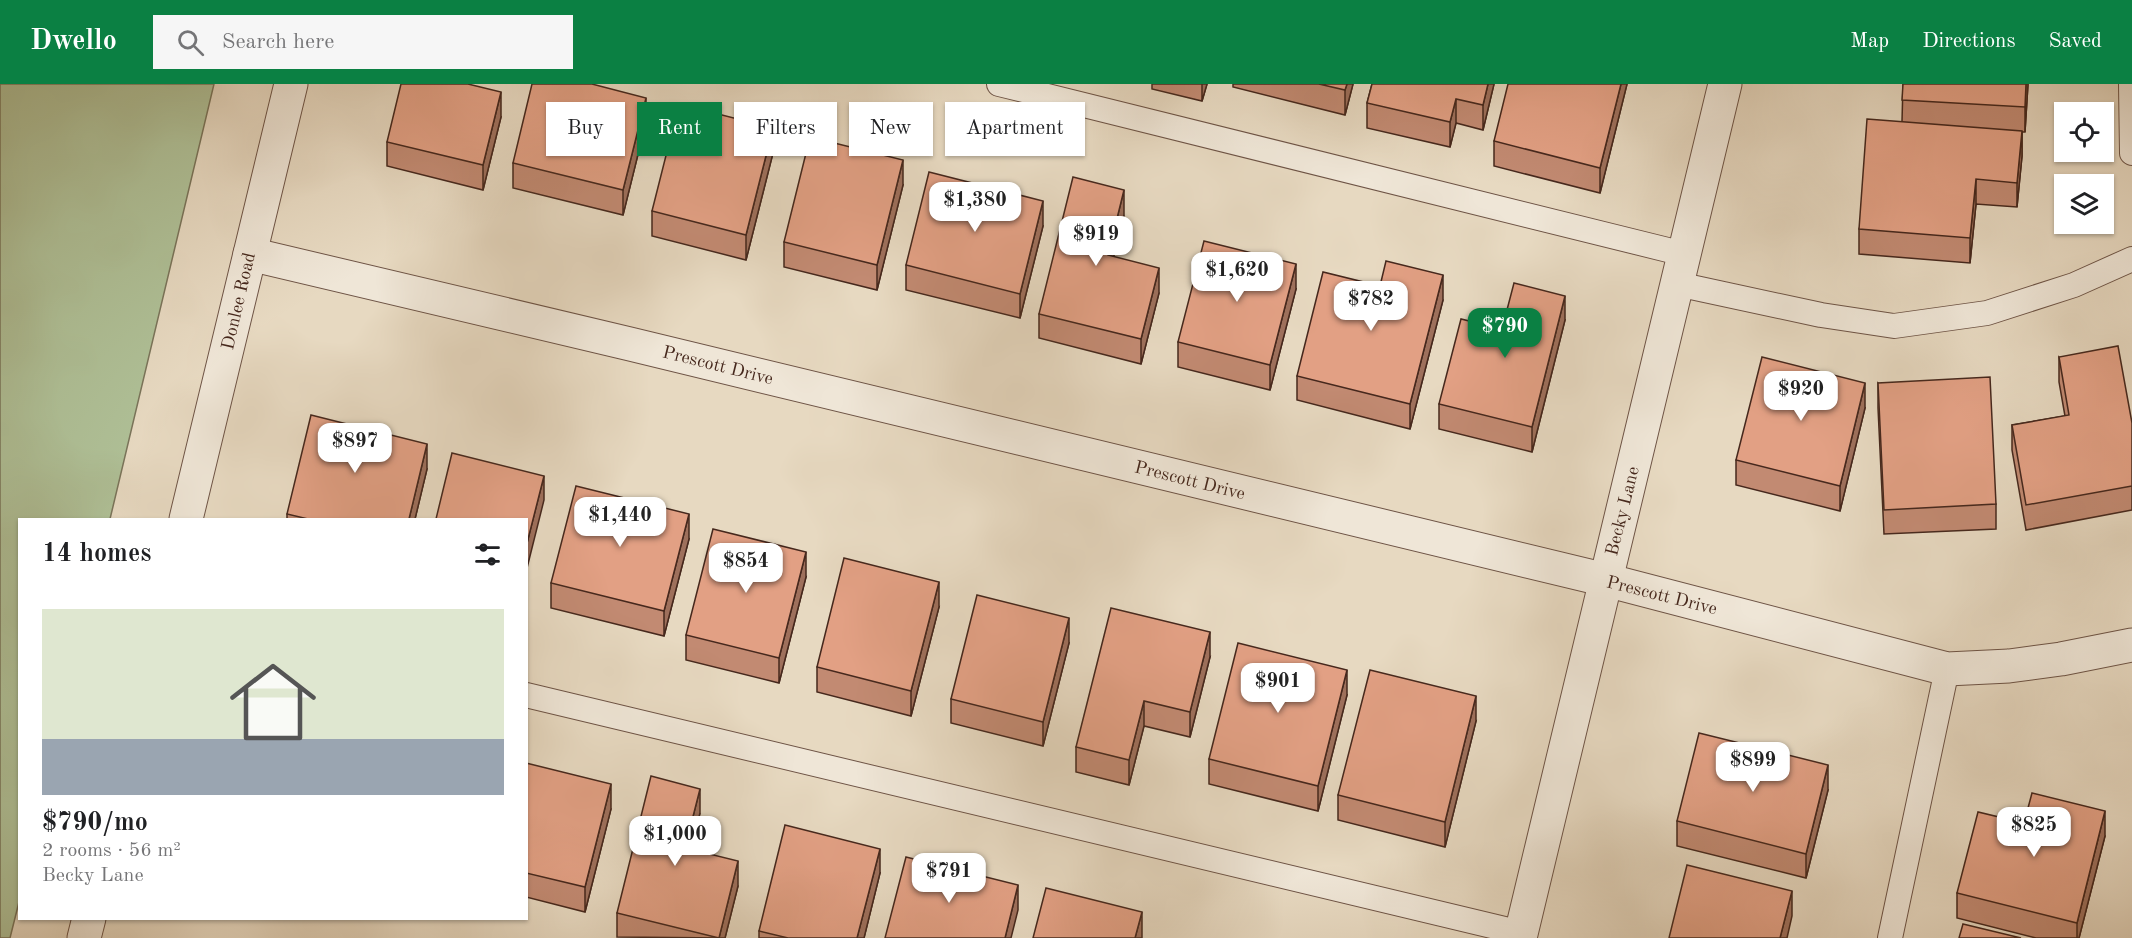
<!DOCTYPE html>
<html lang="en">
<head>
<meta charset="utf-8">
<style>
	:root { --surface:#fff; --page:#f6f6f6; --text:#202124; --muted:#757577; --line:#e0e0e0; --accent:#0b8043 }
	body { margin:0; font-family:"Old Standard TT",serif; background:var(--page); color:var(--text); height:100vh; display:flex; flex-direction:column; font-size:22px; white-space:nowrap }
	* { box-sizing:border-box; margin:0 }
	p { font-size:20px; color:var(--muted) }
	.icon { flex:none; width:33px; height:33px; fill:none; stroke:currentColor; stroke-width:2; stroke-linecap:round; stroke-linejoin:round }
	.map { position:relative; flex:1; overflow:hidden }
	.side { position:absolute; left:18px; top:434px; width:510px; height:402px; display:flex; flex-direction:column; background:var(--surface); border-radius:0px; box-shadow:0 2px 4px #0004 }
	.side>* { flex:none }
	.top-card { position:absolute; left:546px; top:18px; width:570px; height:54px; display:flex; gap:12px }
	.buttons { position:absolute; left:2054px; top:18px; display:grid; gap:12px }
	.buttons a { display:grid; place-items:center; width:60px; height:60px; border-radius:0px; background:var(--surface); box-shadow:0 2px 4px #0004; font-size:30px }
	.price { position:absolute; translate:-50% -51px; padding:0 14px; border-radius:12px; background:#fff; color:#222; font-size:20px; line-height:39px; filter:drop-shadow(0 2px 3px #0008) }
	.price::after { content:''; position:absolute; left:50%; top:36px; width:18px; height:14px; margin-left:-9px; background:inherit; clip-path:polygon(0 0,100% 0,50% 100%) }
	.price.active { background:var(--accent); color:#fff }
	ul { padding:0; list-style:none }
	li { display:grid; align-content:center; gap:12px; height:318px; padding:0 24px }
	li+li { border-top:2px solid var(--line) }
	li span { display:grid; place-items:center; height:186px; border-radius:0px; color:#555 }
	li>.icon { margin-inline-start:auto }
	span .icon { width:108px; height:108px; fill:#fffc; stroke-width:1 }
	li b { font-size:26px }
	h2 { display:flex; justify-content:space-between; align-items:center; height:72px; padding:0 24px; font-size:26px }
	.pill { padding:0 21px; border-radius:0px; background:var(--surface); box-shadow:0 2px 4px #0004; font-size:21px; line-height:54px }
	.pill.active { background:var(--accent); color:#fff }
	header { display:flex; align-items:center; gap:36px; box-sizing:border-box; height:84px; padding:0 30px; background:var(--accent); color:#fff }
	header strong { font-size:28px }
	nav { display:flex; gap:33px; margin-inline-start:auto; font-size:21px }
	.search { width:420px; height:54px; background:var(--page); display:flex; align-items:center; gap:15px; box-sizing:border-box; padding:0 21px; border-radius:0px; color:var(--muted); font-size:22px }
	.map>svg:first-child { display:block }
	.green { fill:#afc097; stroke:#7a745a; stroke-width:1.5 }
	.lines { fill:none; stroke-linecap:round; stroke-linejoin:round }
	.service-casing { stroke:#6e5446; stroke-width:26 }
	.minor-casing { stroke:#6e5446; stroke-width:35 }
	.tertiary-casing { stroke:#6e5446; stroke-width:35 }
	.service { stroke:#efe6d7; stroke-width:24 }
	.minor { stroke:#efe6d7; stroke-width:33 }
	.tertiary { stroke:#efe6d7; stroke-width:33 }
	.wall { fill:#c28a72; stroke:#46281d; stroke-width:1.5 }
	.shaded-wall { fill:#9e705c; stroke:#46281d; stroke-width:1.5 }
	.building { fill:#e2a084; stroke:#46281d; stroke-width:1.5 }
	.labels { text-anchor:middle; stroke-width:5; stroke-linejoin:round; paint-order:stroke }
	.street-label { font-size:18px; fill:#46281d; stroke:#efe6d7 }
</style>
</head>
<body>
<header>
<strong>Dwello</strong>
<div class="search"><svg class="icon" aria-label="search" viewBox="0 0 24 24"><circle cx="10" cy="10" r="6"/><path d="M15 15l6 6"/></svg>Search here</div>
<nav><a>Map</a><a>Directions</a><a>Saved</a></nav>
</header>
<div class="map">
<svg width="2132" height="854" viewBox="0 0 2132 854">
	<rect width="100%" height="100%" fill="#e7d9c1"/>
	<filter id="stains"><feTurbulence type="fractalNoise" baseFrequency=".00333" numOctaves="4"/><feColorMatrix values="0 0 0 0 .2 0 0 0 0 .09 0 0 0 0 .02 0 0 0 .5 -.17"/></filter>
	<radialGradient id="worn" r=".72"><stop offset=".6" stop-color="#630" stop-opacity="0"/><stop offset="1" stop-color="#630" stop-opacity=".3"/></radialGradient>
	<polygon class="green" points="0,0 214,0 110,435 20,435 20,814 10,854 0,854"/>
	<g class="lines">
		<g class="service-casing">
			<g id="service">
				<polyline points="999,0 1684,170"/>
				<polyline points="2131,0 2132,69"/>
				<polyline points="1677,200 1821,231 1894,242 1987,229 2074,201 2132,175"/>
				<polyline points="526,611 1521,849"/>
				<polyline points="1890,854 1947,585"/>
			</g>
		</g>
		<g class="minor-casing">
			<g id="minor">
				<polyline points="186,435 291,0"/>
				<polyline points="84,854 89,834"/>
				<polyline points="1520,854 1725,0"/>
			</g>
		</g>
		<g class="tertiary-casing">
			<polyline id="tertiary" points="250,170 630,260 1606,496 1947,585 2009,582 2061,575 2132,561"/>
		</g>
		<use href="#service" class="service"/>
		<use href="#minor" class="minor"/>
		<use href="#tertiary" class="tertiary"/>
	</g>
	<g class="wall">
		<polygon points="1152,0 1207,0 1202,17 1152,5"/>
		<polygon points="1233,0 1353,0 1345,31 1233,3"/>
		<polygon points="1372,0 1494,0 1483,46 1456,39 1450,63 1367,44 1367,19"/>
		<polygon points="1627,0 1600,109 1494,82 1494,57"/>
		<polygon points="1903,0 2028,0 2025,48 2022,48 2022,72 2017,123 1976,120 1970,179 1859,170 1859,145 1902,37"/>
		<polygon points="501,33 483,106 387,82 387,58"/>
		<polygon points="646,38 623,131 513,104 513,79"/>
		<polygon points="773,69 746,176 652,152 652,127"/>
		<polygon points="903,101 877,206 784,183 784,158"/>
		<polygon points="1124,131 1113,172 1159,209 1141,280 1039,254 1039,230"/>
		<polygon points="1043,142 1020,234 906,206 906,181"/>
		<polygon points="1380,202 1443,216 1410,345 1297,316 1297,292"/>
		<polygon points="1296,205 1270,306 1178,283 1178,258"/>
		<polygon points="1565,236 1532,368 1439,345 1439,320 1502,245"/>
		<polygon points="2059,273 2132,339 2132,426 2026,446 2012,366 2012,341 2065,332 2059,298"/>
		<polygon points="1878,299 1996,420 1996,445 1884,450 1878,324"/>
		<polygon points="1865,324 1840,427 1736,401 1736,376"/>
		<polygon points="427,385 415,435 287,435 287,430"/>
		<polygon points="689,455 664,552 551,524 551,499"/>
		<polygon points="806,493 779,599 686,576 686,551"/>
		<polygon points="939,523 911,632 817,608 817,583"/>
		<polygon points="1069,559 1043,662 951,639 951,615"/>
		<polygon points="1210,573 1190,653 1144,642 1129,701 1076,688 1076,663"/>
		<polygon points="1347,611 1318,727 1209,700 1209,675"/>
		<polygon points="1476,637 1445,763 1338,736 1338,711"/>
		<polygon points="526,679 611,725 585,828 526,813"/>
		<polygon points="1828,706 1806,794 1677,762 1677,737"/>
		<polygon points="700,729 691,766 738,802 725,854 617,853 617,829"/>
		<polygon points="2024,739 2105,752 2079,854 2036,854 1957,834 1957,809"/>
		<polygon points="880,789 864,854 759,854 759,847"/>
	</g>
	<g class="shaded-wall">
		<polygon points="1202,0 1207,0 1202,17"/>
		<polygon points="1347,0 1353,0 1345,31 1345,6"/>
		<polygon points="1488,0 1494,0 1483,46 1483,21"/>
		<polygon points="1621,0 1627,0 1600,109 1600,84"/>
		<polygon points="2026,0 2028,0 2025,48 2025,23"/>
		<polygon points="501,8 501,33 483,106 483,81"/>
		<polygon points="646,14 646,38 623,131 623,106"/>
		<polygon points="1456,15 1456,39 1450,63 1450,38"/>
		<polygon points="773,44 773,69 746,176 746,151"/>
		<polygon points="2022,47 2022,72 2017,123 2017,99"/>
		<polygon points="903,76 903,101 877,206 877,181"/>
		<polygon points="1976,95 1976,120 1970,179 1970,154"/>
		<polygon points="1124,106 1124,131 1108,196 1108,171"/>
		<polygon points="1043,117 1043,142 1020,234 1020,210"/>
		<polygon points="1296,180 1296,205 1270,306 1270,281"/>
		<polygon points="1159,184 1159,209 1141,280 1141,255"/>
		<polygon points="1443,191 1443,216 1410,345 1410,320"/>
		<polygon points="1565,212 1565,236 1532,368 1532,343"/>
		<polygon points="1865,299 1865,324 1840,427 1840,402"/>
		<polygon points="427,360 427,385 415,435 409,435"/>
		<polygon points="544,392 544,416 526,488 526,463"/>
		<polygon points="689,430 689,455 664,552 664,527"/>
		<polygon points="806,468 806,493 779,599 779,574"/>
		<polygon points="939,498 939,523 911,632 911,607"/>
		<polygon points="1069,534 1069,559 1043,662 1043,638"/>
		<polygon points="1210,548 1210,573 1190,653 1190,628"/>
		<polygon points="1347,586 1347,611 1318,727 1318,702"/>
		<polygon points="1476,612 1476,637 1445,763 1445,738"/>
		<polygon points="1144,617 1144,642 1129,701 1129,676"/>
		<polygon points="1828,681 1828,706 1806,794 1806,770"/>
		<polygon points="611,700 611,725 585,828 585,803"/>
		<polygon points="700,705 700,729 685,789 685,764"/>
		<polygon points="2105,727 2105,752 2079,854 2077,854 2077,839"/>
		<polygon points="880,765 880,789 864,854 857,854"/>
		<polygon points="738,777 738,802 725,854 719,854"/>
		<polygon points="1018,801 1018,826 1011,854 1005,854"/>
		<polygon points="1792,807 1792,832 1787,854 1780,854"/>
		<polygon points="1142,828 1142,854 1135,854"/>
	</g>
	<g class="building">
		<polygon points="401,0 468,0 501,8 483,81 387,58"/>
		<polygon points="532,0 592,0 646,14 623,106 513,79"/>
		<polygon points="1319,0 1347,0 1345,6"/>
		<polygon points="1372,0 1488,0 1483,21 1456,15 1450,38 1367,19"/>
		<polygon points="1508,0 1621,0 1600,84 1494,57"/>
		<polygon points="1903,0 2026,0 2025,23 1902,16"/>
		<polygon points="679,20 773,44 746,151 652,127"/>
		<polygon points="1867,35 2022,47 2017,99 1976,95 1970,154 1859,145"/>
		<polygon points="810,53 903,76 877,181 784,158"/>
		<polygon points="929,88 1043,117 1020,210 906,181"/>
		<polygon points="1073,93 1124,106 1108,171 1159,184 1141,255 1039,230"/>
		<polygon points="1204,157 1296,180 1270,281 1178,258"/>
		<polygon points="1386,177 1443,191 1410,320 1297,292 1323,188 1380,202"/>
		<polygon points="1514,199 1565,212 1532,343 1439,320 1461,235 1502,245"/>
		<polygon points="2118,262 2132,339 2132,402 2026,421 2012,341 2069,331 2059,273"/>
		<polygon points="1762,273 1865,299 1840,402 1736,376"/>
		<polygon points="1990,293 1996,420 1884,426 1878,299"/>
		<polygon points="311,331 427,360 409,435 308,435 287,430"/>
		<polygon points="452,369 544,392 526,463 526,435 436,435"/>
		<polygon points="576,402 689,430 664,527 551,499"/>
		<polygon points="713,445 806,468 779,574 686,551"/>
		<polygon points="844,474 939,498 911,607 817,583"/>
		<polygon points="977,511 1069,534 1043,638 951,615"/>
		<polygon points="1111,524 1210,548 1190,628 1144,617 1129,676 1076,663"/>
		<polygon points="1238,559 1347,586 1318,702 1209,675"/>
		<polygon points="1370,586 1476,612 1445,738 1338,711"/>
		<polygon points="1699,649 1828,681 1806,770 1677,737"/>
		<polygon points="526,679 611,700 585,803 526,789"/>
		<polygon points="651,692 700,705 685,764 738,777 719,854 617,829"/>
		<polygon points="2032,709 2105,727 2077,839 1957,809 1978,728 2024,739"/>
		<polygon points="785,741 880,765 857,854 788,854 759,847"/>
		<polygon points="906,773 1018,801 1005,854 885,854"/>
		<polygon points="1687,781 1792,807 1780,854 1669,854"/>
		<polygon points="1046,804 1142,828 1135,854 1033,854"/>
		<polygon points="1963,840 2021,854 1959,854"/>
	</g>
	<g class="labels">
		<g class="street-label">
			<text transform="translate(238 217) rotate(-77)" y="6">Donlee Road</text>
			<text transform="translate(718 281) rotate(14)" y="6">Prescott Drive</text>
			<text transform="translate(1190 396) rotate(14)" y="6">Prescott Drive</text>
			<text transform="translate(1622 427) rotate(-76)" y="6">Becky Lane</text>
			<text transform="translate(1662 511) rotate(14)" y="6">Prescott Drive</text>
		</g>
	</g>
	<rect width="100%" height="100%" filter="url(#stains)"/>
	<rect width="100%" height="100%" fill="url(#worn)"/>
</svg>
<div class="buttons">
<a><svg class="icon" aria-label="locate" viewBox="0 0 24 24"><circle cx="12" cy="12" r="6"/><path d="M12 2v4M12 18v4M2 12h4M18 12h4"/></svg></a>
<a><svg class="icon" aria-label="layers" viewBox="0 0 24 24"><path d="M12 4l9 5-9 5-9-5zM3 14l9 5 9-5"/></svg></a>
</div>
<b class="price" style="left:975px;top:149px">$1,380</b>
<b class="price" style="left:1096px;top:183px">$919</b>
<b class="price" style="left:1237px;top:219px">$1,620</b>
<b class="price" style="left:1371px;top:248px">$782</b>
<b class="price active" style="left:1505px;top:275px">$790</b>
<b class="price" style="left:1801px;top:338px">$920</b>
<b class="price" style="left:355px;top:390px">$897</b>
<b class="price" style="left:620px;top:464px">$1,440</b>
<b class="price" style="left:746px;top:510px">$854</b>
<b class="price" style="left:1278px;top:630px">$901</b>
<b class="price" style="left:1753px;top:709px">$899</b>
<b class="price" style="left:2034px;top:774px">$825</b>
<b class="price" style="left:675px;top:783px">$1,000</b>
<b class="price" style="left:949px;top:820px">$791</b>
<div class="top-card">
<a class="pill">Buy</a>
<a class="pill active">Rent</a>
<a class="pill">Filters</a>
<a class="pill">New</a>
<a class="pill">Apartment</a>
</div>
<section class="side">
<h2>14 homes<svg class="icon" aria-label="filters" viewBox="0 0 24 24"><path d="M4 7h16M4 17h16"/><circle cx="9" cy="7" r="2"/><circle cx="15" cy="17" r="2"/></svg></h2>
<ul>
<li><span style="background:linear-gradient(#dfe7d0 70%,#9aa5b1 0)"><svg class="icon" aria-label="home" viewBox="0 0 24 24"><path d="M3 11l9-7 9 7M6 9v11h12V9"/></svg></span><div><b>$790/mo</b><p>2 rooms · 56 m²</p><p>Becky Lane</p></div></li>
</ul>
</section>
</div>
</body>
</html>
